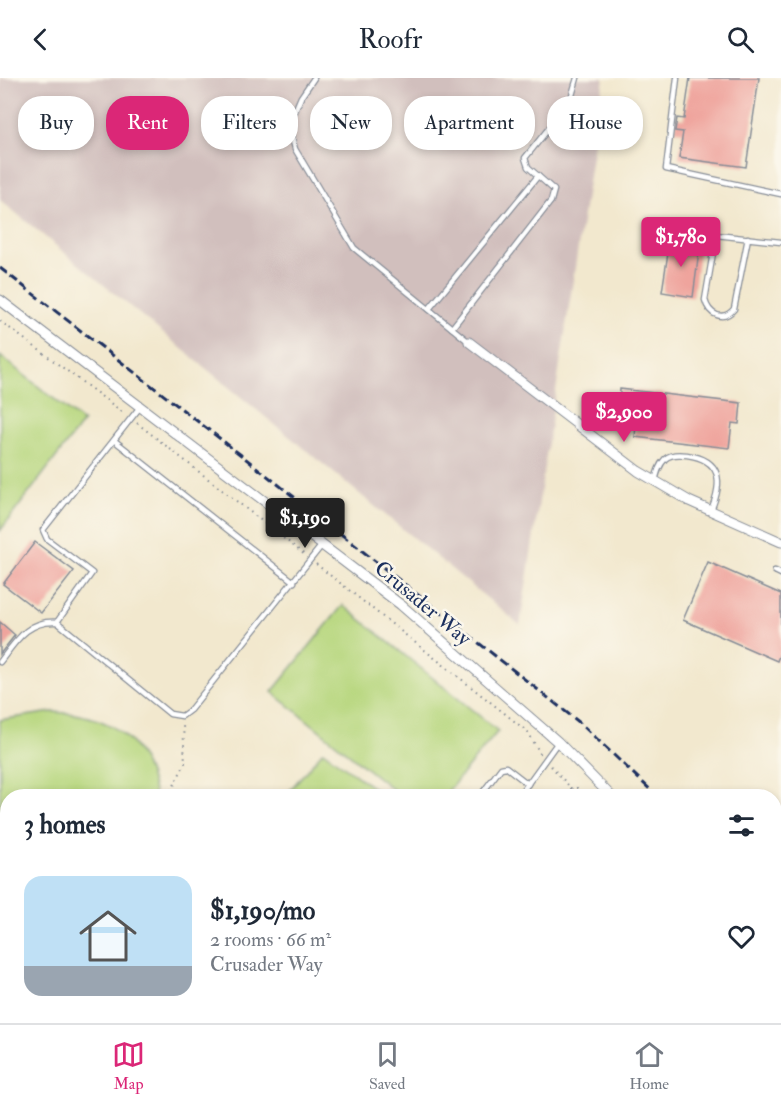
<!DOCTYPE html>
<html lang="en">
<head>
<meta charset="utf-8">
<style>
	:root { --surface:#fff; --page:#f6f6f7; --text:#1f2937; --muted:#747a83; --line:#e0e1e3; --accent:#db2777 }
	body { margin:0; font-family:"IM FELL Double Pica",serif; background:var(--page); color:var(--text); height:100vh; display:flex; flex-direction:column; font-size:22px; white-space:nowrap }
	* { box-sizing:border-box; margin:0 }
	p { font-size:20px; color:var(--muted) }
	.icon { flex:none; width:33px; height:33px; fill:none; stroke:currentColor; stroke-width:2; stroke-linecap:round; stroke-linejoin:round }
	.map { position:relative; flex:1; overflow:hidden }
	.side { position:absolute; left:0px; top:711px; width:782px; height:234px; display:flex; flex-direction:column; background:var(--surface); border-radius:24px 24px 0 0; box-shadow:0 3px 9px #0003 }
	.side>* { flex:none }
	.hud { position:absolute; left:18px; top:18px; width:746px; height:54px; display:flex; gap:12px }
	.price { position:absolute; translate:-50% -51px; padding:0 14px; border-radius:6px; background:var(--accent); color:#fff; font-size:20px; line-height:39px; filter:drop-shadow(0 2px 3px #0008) }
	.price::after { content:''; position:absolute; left:50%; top:36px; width:18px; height:14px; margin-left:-9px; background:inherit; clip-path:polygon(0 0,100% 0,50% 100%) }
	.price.current { background:#222; color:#fff }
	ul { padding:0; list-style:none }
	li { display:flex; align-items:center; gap:18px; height:150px; padding:0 24px }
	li+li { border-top:2px solid var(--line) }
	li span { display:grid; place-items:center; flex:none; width:168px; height:120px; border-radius:18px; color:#555 }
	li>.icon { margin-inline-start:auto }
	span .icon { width:72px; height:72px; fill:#fffc; stroke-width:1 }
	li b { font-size:26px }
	h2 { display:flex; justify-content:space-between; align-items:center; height:72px; padding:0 24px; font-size:26px }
	.pill { padding:0 21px; border-radius:24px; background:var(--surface); box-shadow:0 3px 9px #0003; font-size:21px; line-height:54px }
	.pill.current { background:var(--accent); color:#fff }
	header { display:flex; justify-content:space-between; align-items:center; height:78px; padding:0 24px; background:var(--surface); font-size:27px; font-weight:600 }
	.tabs { display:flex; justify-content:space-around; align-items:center; height:84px; border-top:2px solid var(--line); background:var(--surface); font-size:16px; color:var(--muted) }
	.tabs a { display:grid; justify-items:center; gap:3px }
	.tabs .current { color:var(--accent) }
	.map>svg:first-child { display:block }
	.industrial { fill:#d1bfbd }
	.green { fill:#b8d77f; stroke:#6a836e; stroke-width:1.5 }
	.building { fill:#efa49d }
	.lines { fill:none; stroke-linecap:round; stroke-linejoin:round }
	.lane-casing { stroke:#868c96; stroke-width:7 }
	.street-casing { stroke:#868c96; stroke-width:11 }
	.path { stroke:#868c96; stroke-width:2; stroke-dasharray:1.5 4.5; stroke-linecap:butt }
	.lane { stroke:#fff; stroke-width:4.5 }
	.street { stroke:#fff; stroke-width:9 }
	.rail { stroke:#1b2f5e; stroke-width:3; stroke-dasharray:9 4.5; stroke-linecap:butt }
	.labels { text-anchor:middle; stroke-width:5; stroke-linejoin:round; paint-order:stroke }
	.street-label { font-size:21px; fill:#1b2f5e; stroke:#fbf7ec }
</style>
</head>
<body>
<header><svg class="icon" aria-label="back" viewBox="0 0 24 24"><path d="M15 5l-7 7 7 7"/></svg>Roofr<svg class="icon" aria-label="search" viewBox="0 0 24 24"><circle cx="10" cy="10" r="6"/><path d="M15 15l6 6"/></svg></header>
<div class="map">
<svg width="781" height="945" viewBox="0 0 781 945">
	<rect width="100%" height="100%" fill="#fbf7ec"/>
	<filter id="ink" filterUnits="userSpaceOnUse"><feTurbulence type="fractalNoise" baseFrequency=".0167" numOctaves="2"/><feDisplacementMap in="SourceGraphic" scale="12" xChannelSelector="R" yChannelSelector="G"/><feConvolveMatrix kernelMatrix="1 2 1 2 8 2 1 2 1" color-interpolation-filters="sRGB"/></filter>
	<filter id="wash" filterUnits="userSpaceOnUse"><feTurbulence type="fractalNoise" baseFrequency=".008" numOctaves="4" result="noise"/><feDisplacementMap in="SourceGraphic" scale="24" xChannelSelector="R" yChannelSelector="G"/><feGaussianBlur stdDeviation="1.35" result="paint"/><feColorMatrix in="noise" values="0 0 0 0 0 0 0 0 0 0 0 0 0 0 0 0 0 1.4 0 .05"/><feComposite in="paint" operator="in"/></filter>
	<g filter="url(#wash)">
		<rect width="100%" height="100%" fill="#f2e8ce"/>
		<polygon class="industrial" points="0,0 604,0 520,547 0,122"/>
		<g class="green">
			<polygon points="0,278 83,344 0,453"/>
			<polygon points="343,527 498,653 444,718 401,718 272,614"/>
			<path d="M 52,634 C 111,636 143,659 155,718 L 8,718 L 7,832 L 0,833 L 0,642 Z"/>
			<polygon points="323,673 384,718 285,718"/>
			<polygon points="606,938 700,938 702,945 608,945"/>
		</g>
		<g id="blocks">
			<g class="building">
				<polygon points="690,0 759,0 746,89 679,80 683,54 675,53 677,40 684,41"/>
				<polygon points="670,162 700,166 693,219 662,214"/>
				<polygon points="620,311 741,325 739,346 732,345 729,370 635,359 637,333 619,331"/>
				<polygon points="35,464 74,493 41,535 3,506"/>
				<polygon points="708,484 781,516 781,573 777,583 683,542"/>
				<polygon points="0,544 15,557 0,576"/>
			</g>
		</g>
	</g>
	<g filter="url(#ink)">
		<use href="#blocks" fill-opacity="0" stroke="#868c96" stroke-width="1.5"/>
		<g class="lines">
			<g class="lane-casing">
				<g id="lane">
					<polyline points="314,0 301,19 289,47 295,71 354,170 469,264"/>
					<polyline points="677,0 666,91 781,116"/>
					<path d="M 748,160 L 734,231 C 723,244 709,237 705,222 L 716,157 L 781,164"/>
					<polyline points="429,231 538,98"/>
					<polyline points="452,250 551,123 554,112 528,89 525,80 570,24 577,0"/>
					<polyline points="140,329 43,452 47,461 92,495 57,544 170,636 182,638 190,632 322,467"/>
					<polyline points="115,363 294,504"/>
					<path d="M 655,403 C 657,395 659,387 665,381 C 670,376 680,376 687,377 C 722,382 723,404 711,432"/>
					<polyline points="775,493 781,496"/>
					<path d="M 0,584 C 16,563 28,542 57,544"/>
					<polyline points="480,718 501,690 506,689 528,706"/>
					<polyline points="519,718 558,664"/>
				</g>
			</g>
			<g class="street-casing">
				<g id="street">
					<polyline points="0,222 401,527 558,664 611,718"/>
					<polyline points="469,264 638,393 689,423 781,464"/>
					<polyline points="774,907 781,916"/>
				</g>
			</g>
			<g class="path">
				<polyline points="0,243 125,336"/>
				<polyline points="137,345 305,477"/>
				<polyline points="316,486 528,654 541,677"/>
				<polyline points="551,688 578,718"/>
				<polyline points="570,710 577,710 585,718"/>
				<polyline points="169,718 185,685 183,647"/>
				<polyline points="774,932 781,940"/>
				<polyline points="119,945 122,938"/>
			</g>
			<use href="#lane" class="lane"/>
			<use href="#street" class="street"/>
			<g class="rail">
				<polyline points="0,190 241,377 580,645 657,718"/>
				<polyline points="774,849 781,858"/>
			</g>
		</g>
	</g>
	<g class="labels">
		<g class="street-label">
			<text transform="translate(423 525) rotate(40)" y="7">Crusader Way</text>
		</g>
	</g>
</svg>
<b class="price" style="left:681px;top:190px">$1,780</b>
<b class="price" style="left:624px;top:365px">$2,900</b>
<b class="price current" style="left:305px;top:471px">$1,190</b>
<div class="hud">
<a class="pill">Buy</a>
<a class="pill current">Rent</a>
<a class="pill">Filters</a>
<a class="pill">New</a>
<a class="pill">Apartment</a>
<a class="pill">House</a>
</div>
<section class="side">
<h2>3 homes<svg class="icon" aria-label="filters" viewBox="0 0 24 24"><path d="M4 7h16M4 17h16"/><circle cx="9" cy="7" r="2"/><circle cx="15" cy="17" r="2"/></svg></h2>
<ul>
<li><span style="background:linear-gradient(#bfe0f5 75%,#9aa5b1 0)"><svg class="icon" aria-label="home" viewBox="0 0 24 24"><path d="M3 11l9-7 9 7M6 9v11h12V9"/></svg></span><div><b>$1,190/mo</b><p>2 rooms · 66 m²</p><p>Crusader Way</p></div><svg class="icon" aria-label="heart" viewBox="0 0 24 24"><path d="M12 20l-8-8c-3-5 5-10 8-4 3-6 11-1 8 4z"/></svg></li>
</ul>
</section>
</div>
<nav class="tabs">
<a class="current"><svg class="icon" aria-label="map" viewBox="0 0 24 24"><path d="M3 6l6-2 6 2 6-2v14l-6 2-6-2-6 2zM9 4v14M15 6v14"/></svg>Map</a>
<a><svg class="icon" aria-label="saved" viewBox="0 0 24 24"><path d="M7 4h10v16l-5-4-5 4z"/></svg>Saved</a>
<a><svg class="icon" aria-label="home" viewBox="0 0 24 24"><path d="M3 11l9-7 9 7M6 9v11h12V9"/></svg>Home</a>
</nav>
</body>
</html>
